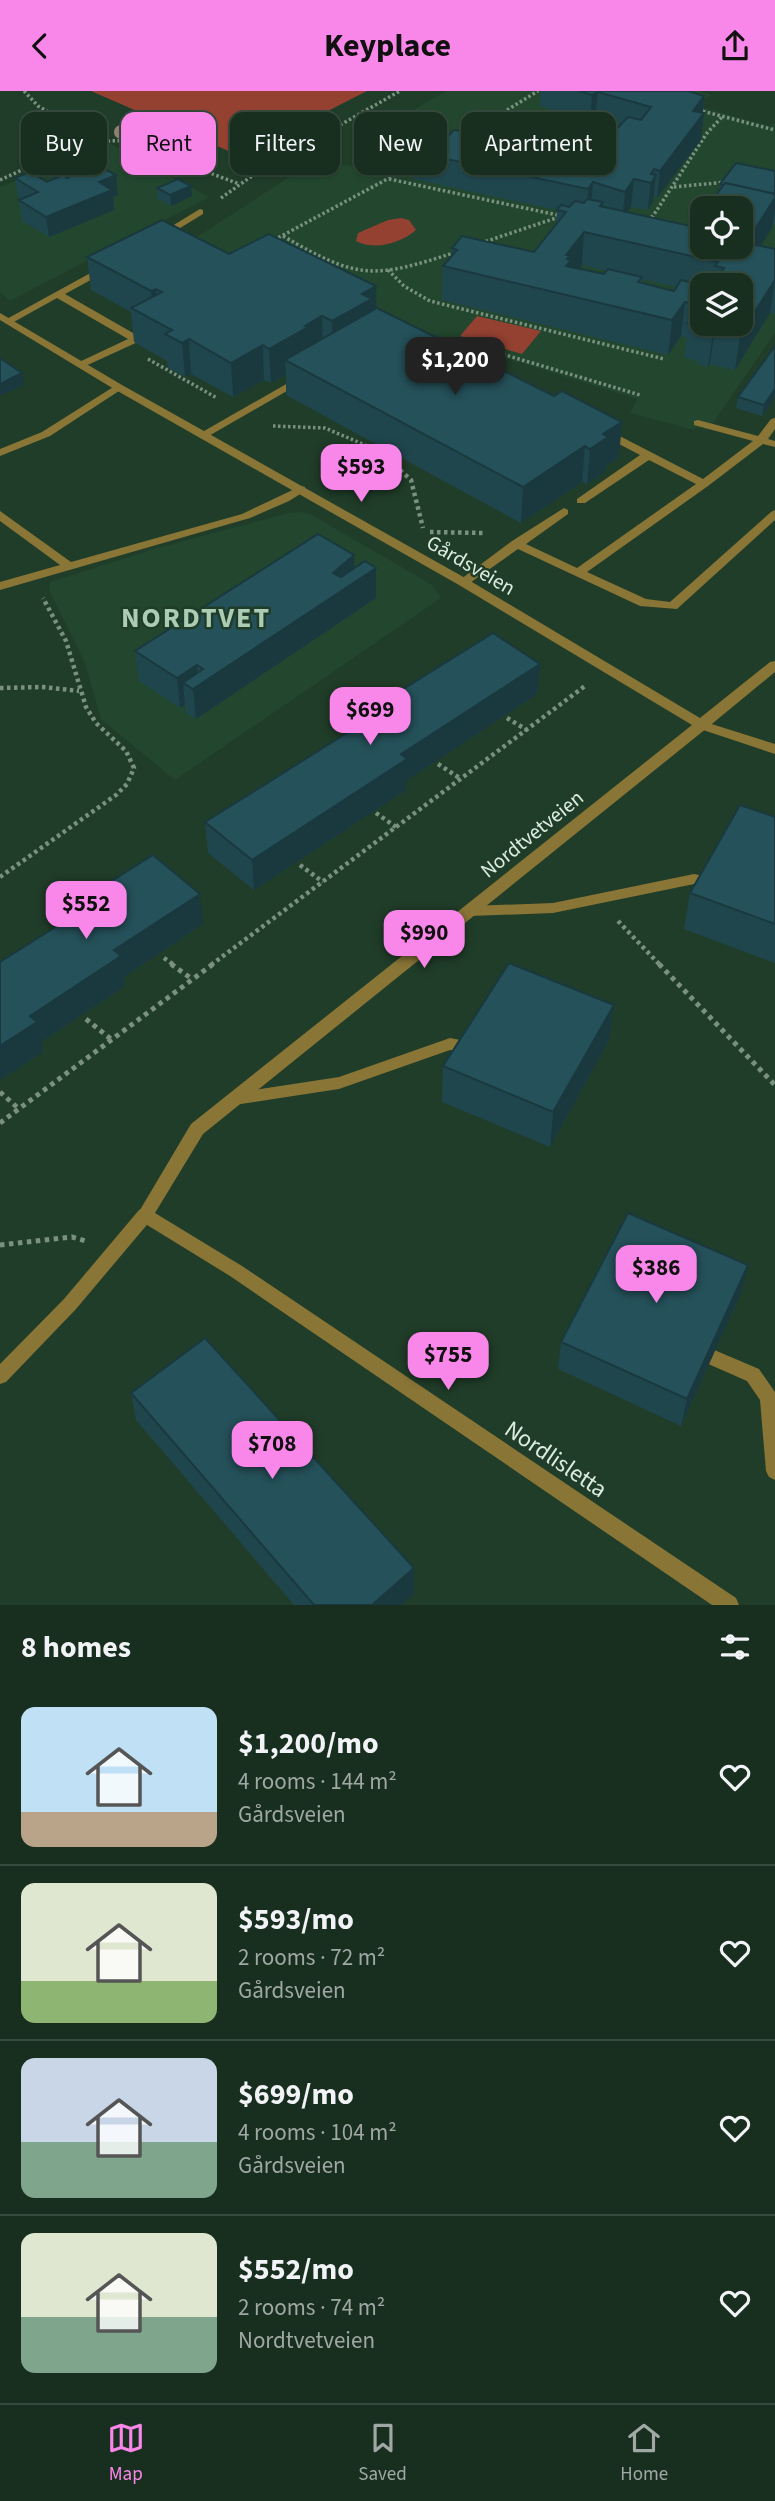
<!DOCTYPE html>
<html lang="en">
<head>
<meta charset="utf-8">
<style>
	:root { --surface:#182e1f; --page:#213628; --text:#f1f3f6; --muted:#9fa8a4; --line:#364a3d; --accent:#f987e9 }
	body { margin:0; font-family:"Source Sans 3",sans-serif; background:var(--page); color:var(--text); height:100vh; display:flex; flex-direction:column; font-size:26px; white-space:nowrap }
	* { box-sizing:border-box; margin:0 }
	p { font-size:23px; color:var(--muted) }
	.icon { flex:none; width:38px; height:38px; fill:none; stroke:currentColor; stroke-width:2; stroke-linecap:round; stroke-linejoin:round }
	.map { position:relative; height:1514px; overflow:hidden }
	.details { display:flex; flex-direction:column; background:var(--surface); flex:1 }
	.details>* { flex:none }
	.top-card { position:absolute; left:21px; top:21px; width:733px; height:63px; display:flex; gap:14px }
	.tools { position:absolute; left:690px; top:105px; display:grid; gap:14px }
	.tools a { display:grid; place-items:center; width:63px; height:63px; border-radius:14px; background:var(--surface); box-shadow:0 2px 5px #0004,0 0 0 2px var(--line); font-size:35px }
	.price { position:absolute; translate:-50% -60px; padding:0 16px; border-radius:14px; background:var(--accent); color:#111; font-size:23px; line-height:46px; filter:drop-shadow(0 2px 4px #0008) }
	.price::after { content:''; position:absolute; left:50%; top:42px; width:21px; height:16px; margin-left:-10px; background:inherit; clip-path:polygon(0 0,100% 0,50% 100%) }
	.price.active { background:#222; color:#fff }
	ul { padding:0; list-style:none }
	li { display:flex; align-items:center; gap:21px; height:175px; padding:0 21px }
	li+li { border-top:2px solid var(--line) }
	li span { display:grid; place-items:center; flex:none; width:196px; height:140px; border-radius:14px; color:#555 }
	li>.icon { margin-inline-start:auto }
	span .icon { width:84px; height:84px; fill:#fffc; stroke-width:1 }
	li b { font-size:30px }
	h2 { display:flex; justify-content:space-between; align-items:center; height:84px; padding:0 21px; font-size:30px }
	.pill { padding:0 24px; border-radius:14px; background:var(--surface); box-shadow:0 2px 5px #0004,0 0 0 2px var(--line); font-size:24px; line-height:63px }
	.pill.active { background:var(--accent); color:#111 }
	header { display:flex; justify-content:space-between; align-items:center; height:91px; padding:0 21px; background:var(--accent); color:#111; font-size:32px; font-weight:700 }
	.tab-bar { display:flex; justify-content:space-around; align-items:center; height:98px; border-top:2px solid var(--line); background:var(--surface); font-size:19px; color:var(--muted) }
	.tab-bar a { display:grid; justify-items:center; gap:4px }
	.tab-bar .active { color:var(--accent) }
	.map>svg:first-child { display:block }
	.built { fill:#22472e; fill-rule:evenodd }
	.green { fill:#944132 }
	.lines { fill:none; stroke-linecap:round; stroke-linejoin:round }
	.path-far2 { stroke:#7a9180; stroke-width:3.5; stroke-dasharray:2.5 2.5; stroke-linecap:butt }
	.path-far1 { stroke:#7a9180; stroke-width:4.5; stroke-dasharray:3.5 3.5; stroke-linecap:butt }
	.path { stroke:#7a9180; stroke-width:5; stroke-dasharray:4.5 4.5; stroke-linecap:butt }
	.service { fill:#897536; fill-rule:evenodd }
	.minor { fill:#897536; fill-rule:evenodd }
	.tree { fill:#938273 }
	.wall { fill:#20464d; fill-rule:evenodd }
	.shaded-wall { fill:#1a393f }
	.building { fill:#25515a; stroke:#1a393f; stroke-width:2; fill-rule:evenodd }
	.labels { text-anchor:middle; stroke-width:5; stroke-linejoin:round; paint-order:stroke }
	.street-label { font-size:21px; fill:#dcede0; stroke:#203d29 }
	.near-street-label { font-size:24px; fill:#dcede0; stroke:#203d29 }
	.district-label { font-size:28px; font-weight:bold; letter-spacing:2px; fill:#abcdb3; stroke:#203d29 }
</style>
</head>
<body>
<header><svg class="icon" aria-label="back" viewBox="0 0 24 24"><path d="M15 5l-7 7 7 7"/></svg>Keyplace<svg class="icon" aria-label="share" viewBox="0 0 24 24"><path d="M12 15V3M7 8l5-5 5 5M5 13v7h14v-7"/></svg></header>
<div class="map">
<svg width="775" height="1514" viewBox="0 0 775 1514">
	<rect width="100%" height="100%" fill="#203d29"/>
	<g class="built">
		<path d="M 446,0 L 699,0 L 712,4 L 694,12 L 698,15 L 769,35 L 775,31 L 775,242 L 708,339 L 696,336 L 694,339 L 630,322 L 637,308 L 171,163 L 317,68 L 336,74 L 364,75 L 391,65 L 405,54 L 409,45 L 379,39 ZM 702,117 L 740,117 L 740,156 L 702,156 ZM 702,194 L 740,194 L 740,233 L 702,233 Z"/>
		<polygon points="110,53 209,106 10,210 0,201 0,96"/>
		<polygon points="302,421 310,423 417,485 432,494 441,507 175,689 101,628 85,572 49,499 50,491 154,458 289,422"/>
	</g>
	<g class="green">
		<polygon points="91,0 367,0 240,65"/>
		<path d="M 401,127 L 409,129 L 416,139 C 401,152 375,160 356,150 L 358,142 L 388,129 Z"/>
		<polygon points="477,225 541,240 522,263 460,245"/>
	</g>
	<g class="lines">
		<g class="path-far2">
			<polyline points="24,0 38,15 98,49"/>
			<polyline points="698,19 775,39"/>
			<polyline points="473,40 538,0"/>
			<polyline points="389,88 562,125"/>
			<path d="M 0,89 C 41,71 80,47 126,50 L 239,93"/>
			<polyline points="674,96 726,91"/>
			<polyline points="221,107 259,80 400,0"/>
			<polyline points="647,129 653,125 707,42 722,26"/>
			<path d="M 283,145 C 358,189 374,188 456,161"/>
			<polyline points="274,149 417,72"/>
			<polyline points="481,152 562,125"/>
			<polyline points="388,179 404,195 430,210 664,268"/>
			<polyline points="455,249 640,304"/>
			<polyline points="148,268 217,307"/>
			<polyline points="273,335 325,337 379,360 402,381"/>
			<polyline points="328,381 370,356"/>
		</g>
		<g class="path-far1">
			<polyline points="400,379 411,389 423,437"/>
			<polyline points="323,384 331,379"/>
			<polyline points="430,441 484,442"/>
			<polyline points="0,597 43,596 79,600"/>
			<polyline points="507,627 527,639"/>
			<polyline points="438,673 461,688"/>
			<polyline points="376,722 396,736"/>
			<polyline points="300,774 323,791"/>
			<polyline points="0,786 116,704 127,693 134,677 126,660 96,632 86,616 66,550 43,507"/>
			<polyline points="618,830 660,874"/>
			<polyline points="164,867 174,874"/>
			<polyline points="211,874 585,595"/>
		</g>
		<g class="path">
			<polyline points="171,873 192,888"/>
			<polyline points="659,873 775,994"/>
			<polyline points="86,928 112,949"/>
			<polyline points="0,1001 19,1018"/>
			<polyline points="0,1032 213,873"/>
			<polyline points="0,1154 72,1146 86,1150"/>
		</g>
		<g class="service">
			<polygon points="200,118 203,119 203,123 162,148 154,146"/>
			<polygon points="105,174 110,177 109,179 65,203 140,246 140,250 81,277 76,274 77,272 128,248 57,207 12,232 8,233 3,230"/>
			<polygon points="302,284 307,287 306,289 207,346 199,346 197,344"/>
			<polygon points="118,293 123,296 122,298 50,345 0,365 0,358 42,341"/>
			<polygon points="775,327 775,338 768,348 775,350 775,356 763,353 708,395 587,481 646,508 670,511 771,421 775,419 775,429 677,518 640,515 518,458 467,494 463,495 457,491 512,450 564,417 568,419 568,423 526,453 577,477 696,393 649,369 585,412 577,412 577,408 640,364 600,343 600,339 608,339 703,388 753,350 694,334 694,330 698,329 758,345 771,328"/>
			<polygon points="301,395 305,396 305,400 289,410 250,427 0,499 0,491 60,474 0,430 0,420 71,471 242,423"/>
			<polygon points="702,630 775,653 775,663 697,637 695,634"/>
			<polygon points="694,783 699,784 701,788 699,792 553,822 470,825 465,824 463,820 465,816 470,815 553,812"/>
			<polygon points="450,947 470,951 473,955 470,959 465,961 450,959 339,998 234,1014 228,1012 226,1008 228,1004 234,1002 339,986"/>
			<polygon points="145,1117 151,1119 153,1124 151,1129 76,1218 6,1291 0,1293 0,1273 64,1208 139,1119"/>
			<polygon points="712,1258 759,1278 775,1301 775,1389 769,1386 766,1380 760,1309 747,1290 706,1272 703,1266 706,1260"/>
		</g>
		<polygon class="minor" points="0,222 122,294 467,488 700,627 770,571 775,570 775,581 707,637 203,1043 155,1122 242,1175 736,1507 739,1514 712,1514 230,1185 139,1129 137,1124 191,1033 692,634 459,494 114,298 0,229"/>
	</g>
	<circle class="tree" cx="121" cy="41" r="7"/>
	<g class="wall">
		<path d="M 541,0 L 688,0 L 704,5 L 701,49 L 657,107 L 654,106 L 653,111 L 648,119 L 631,116 L 627,121 L 694,136 L 720,100 L 720,93 L 775,80 L 775,134 L 773,133 L 772,137 L 760,155 L 775,158 L 775,221 L 774,223 L 770,222 L 735,279 L 710,273 L 708,276 L 697,273 L 697,270 L 684,266 L 687,247 L 681,245 L 668,264 L 442,209 L 443,175 L 452,165 L 452,157 L 534,161 L 556,133 L 557,119 L 413,88 L 413,61 L 448,45 L 582,60 L 582,65 L 599,69 L 599,62 L 603,57 L 604,51 L 620,35 L 595,28 L 590,31 L 540,15 ZM 582,174 L 607,180 L 604,183 L 579,178 ZM 642,188 L 676,196 L 674,200 L 642,192 ZM 702,194 L 740,194 L 702,233 L 702,208 L 695,206 L 696,201 L 702,202 Z"/>
		<polygon points="52,72 118,104 113,106 114,119 49,146 22,130 19,109 20,109 18,107 15,87 47,91 54,88"/>
		<polygon points="157,97 192,105 171,115 158,108"/>
		<polygon points="229,163 376,195 376,218 619,366 606,375 605,381 587,393 582,391 521,432 286,304 286,284 271,292 264,289 233,306 191,283 185,286 168,277 167,270 134,251 131,221 91,199 87,166"/>
		<polygon points="775,255 775,306 762,325 736,317 738,306"/>
		<polygon points="354,464 354,477 376,477 376,507 196,628 186,622 185,614 180,617 139,590 135,560"/>
		<polygon points="540,573 537,603 406,690 406,699 254,799 208,762 205,731 352,639 352,630"/>
		<polygon points="775,726 775,872 684,838 690,802"/>
		<polygon points="66,819 203,833 124,886 125,895 41,951 43,961 0,989 68,828"/>
		<polygon points="614,914 609,949 550,1056 442,1011 443,975"/>
		<polygon points="741,1202 681,1335 558,1278 561,1251"/>
		<polygon points="131,1302 414,1503 401,1514 294,1514 136,1329"/>
	</g>
	<g class="shaded-wall">
		<polygon points="598,1 595,28 590,31 592,4"/>
		<polygon points="704,5 702,25 704,22 701,49 657,107 660,80 693,20"/>
		<polygon points="654,78 653,88 656,84 653,111 648,119 651,83"/>
		<polygon points="116,84 118,104 113,106 114,119 49,146 46,126 99,91"/>
		<polygon points="634,88 631,116 622,128 625,101"/>
		<polygon points="593,91 591,119 586,126 588,98"/>
		<polygon points="191,95 192,105 171,115 170,104"/>
		<polygon points="775,107 775,120 772,137 741,186 746,152"/>
		<polygon points="603,111 601,144 600,122 584,142 582,174 569,191 566,164"/>
		<polygon points="775,189 770,222 735,279 740,244"/>
		<polygon points="697,193 694,213 689,205"/>
		<polygon points="376,195 377,229 333,265 332,230 362,203"/>
		<polygon points="156,198 158,232 154,230 151,200"/>
		<polygon points="685,211 681,245 668,264 672,229"/>
		<polygon points="322,225 323,260 285,269 286,284 271,292 269,258"/>
		<polygon points="715,238 710,273 708,276 713,241"/>
		<polygon points="189,248 191,283 185,286 182,252"/>
		<polygon points="263,254 264,289 233,306 231,272"/>
		<polygon points="22,282 24,294 0,305 0,293"/>
		<polygon points="775,298 775,306 762,325 764,314"/>
		<polygon points="622,331 619,366 606,375 605,381 587,393 590,358 603,343"/>
		<polygon points="585,355 582,391 521,432 523,396"/>
		<polygon points="354,464 355,491 376,477 376,507 196,628 193,598 183,592 185,614 180,617 177,587 197,574 199,594"/>
		<polygon points="540,573 537,603 406,690 406,699 254,799 252,769 401,663"/>
		<polygon points="200,803 203,833 124,886 125,895 41,951 43,961 0,989 0,955 30,925 114,859"/>
		<polygon points="614,914 609,949 550,1056 553,1021"/>
		<polygon points="748,1174 741,1202 681,1335 687,1308"/>
		<polygon points="414,1477 414,1503 401,1514 372,1514"/>
	</g>
	<g class="building">
		<polygon points="579,0 688,0 704,5 693,20 704,22 660,80 654,78 651,83 656,84 651,92 634,88 625,101 593,91 588,98 413,61 431,42 448,45 454,39 467,41 471,37 582,60 579,65 607,71 612,64 599,62 607,52 604,51 628,26 641,29 651,16 598,1 592,4"/>
		<polygon points="76,63 116,84 99,91 112,99 46,126 19,109 38,101 15,87 30,81 47,91 63,84 67,87 73,84 52,72"/>
		<polygon points="736,72 775,80 775,103 725,92 724,94 720,93"/>
		<polygon points="178,88 191,95 170,104 157,97"/>
		<path d="M 725,92 L 775,103 L 775,107 L 746,152 L 775,158 L 775,189 L 740,244 L 715,238 L 713,241 L 701,239 L 704,236 L 688,232 L 700,215 L 685,211 L 672,229 L 443,175 L 457,159 L 452,157 L 462,145 L 534,161 L 566,121 L 557,119 L 561,114 L 569,116 L 575,110 L 584,112 L 587,108 L 603,111 L 600,115 L 694,136 L 702,125 L 702,156 L 740,156 L 740,117 L 707,117 ZM 584,141 L 718,171 L 715,175 L 724,177 L 713,194 L 740,194 L 740,233 L 702,233 L 702,208 L 689,205 L 697,193 L 681,189 L 674,200 L 638,191 L 642,186 L 608,178 L 604,183 L 566,175 L 571,169 L 567,168 L 570,165 L 566,164 Z"/>
		<polygon points="162,129 229,163 269,143 376,195 362,203 372,208 332,230 322,225 305,235 308,236 269,258 263,254 231,272 189,248 182,252 165,243 172,239 131,217 162,201 156,198 151,200 87,166"/>
		<polygon points="377,217 554,305 562,300 622,331 603,343 608,346 590,358 585,355 523,396 285,269"/>
		<polygon points="775,255 775,298 764,314 738,306"/>
		<polygon points="0,267 22,282 0,293"/>
		<polygon points="318,443 354,464 333,482 341,486 365,470 376,477 193,598 183,592 203,578 197,574 177,587 135,560"/>
		<polygon points="493,542 540,573 401,663 407,668 252,769 205,731 358,635 352,630"/>
		<polygon points="740,714 775,726 775,833 690,802"/>
		<polygon points="153,764 200,803 114,859 121,865 30,925 37,931 0,955 0,871 73,825 66,819"/>
		<polygon points="509,872 614,914 553,1021 443,975"/>
		<polygon points="628,1122 748,1174 687,1308 561,1251"/>
		<polygon points="205,1247 414,1477 372,1514 314,1514 131,1302"/>
	</g>
	<g class="labels">
		<g class="street-label">
			<text transform="translate(471 474) rotate(30)" y="7">Gårdsveien</text>
			<text transform="translate(532 743) rotate(-39)" y="7">Nordtvetveien</text>
		</g>
		<g class="near-street-label">
			<text transform="translate(556 1368) rotate(34)" y="8">Nordlisletta</text>
		</g>
		<g class="district-label">
			<text x="196" y="536">NORDTVET</text>
		</g>
	</g>
</svg>
<div class="tools">
<a><svg class="icon" aria-label="locate" viewBox="0 0 24 24"><circle cx="12" cy="12" r="6"/><path d="M12 2v4M12 18v4M2 12h4M18 12h4"/></svg></a>
<a><svg class="icon" aria-label="layers" viewBox="0 0 24 24"><path d="M12 4l9 5-9 5-9-5zM3 14l9 5 9-5"/></svg></a>
</div>
<b class="price active" style="left:455px;top:306px">$1,200</b>
<b class="price" style="left:361px;top:413px">$593</b>
<b class="price" style="left:370px;top:656px">$699</b>
<b class="price" style="left:86px;top:850px">$552</b>
<b class="price" style="left:424px;top:879px">$990</b>
<b class="price" style="left:656px;top:1214px">$386</b>
<b class="price" style="left:448px;top:1301px">$755</b>
<b class="price" style="left:272px;top:1390px">$708</b>
<div class="top-card">
<a class="pill">Buy</a>
<a class="pill active">Rent</a>
<a class="pill">Filters</a>
<a class="pill">New</a>
<a class="pill">Apartment</a>
</div>
</div>
<section class="details">
<h2>8 homes<svg class="icon" aria-label="filters" viewBox="0 0 24 24"><path d="M4 7h16M4 17h16"/><circle cx="9" cy="7" r="2"/><circle cx="15" cy="17" r="2"/></svg></h2>
<ul>
<li><span style="background:linear-gradient(#bfe0f5 75%,#b9a48a 0)"><svg class="icon" aria-label="home" viewBox="0 0 24 24"><path d="M3 11l9-7 9 7M6 9v11h12V9"/></svg></span><div><b>$1,200/mo</b><p>4 rooms · 144 m²</p><p>Gårdsveien</p></div><svg class="icon" aria-label="heart" viewBox="0 0 24 24"><path d="M12 20l-8-8c-3-5 5-10 8-4 3-6 11-1 8 4z"/></svg></li>
<li><span style="background:linear-gradient(#dfe7d0 70%,#8fb573 0)"><svg class="icon" aria-label="home" viewBox="0 0 24 24"><path d="M3 11l9-7 9 7M6 9v11h12V9"/></svg></span><div><b>$593/mo</b><p>2 rooms · 72 m²</p><p>Gårdsveien</p></div><svg class="icon" aria-label="heart" viewBox="0 0 24 24"><path d="M12 20l-8-8c-3-5 5-10 8-4 3-6 11-1 8 4z"/></svg></li>
<li><span style="background:linear-gradient(#c9d6e8 60%,#7fa58c 0)"><svg class="icon" aria-label="home" viewBox="0 0 24 24"><path d="M3 11l9-7 9 7M6 9v11h12V9"/></svg></span><div><b>$699/mo</b><p>4 rooms · 104 m²</p><p>Gårdsveien</p></div><svg class="icon" aria-label="heart" viewBox="0 0 24 24"><path d="M12 20l-8-8c-3-5 5-10 8-4 3-6 11-1 8 4z"/></svg></li>
<li><span style="background:linear-gradient(#dfe7d0 60%,#7fa58c 0)"><svg class="icon" aria-label="home" viewBox="0 0 24 24"><path d="M3 11l9-7 9 7M6 9v11h12V9"/></svg></span><div><b>$552/mo</b><p>2 rooms · 74 m²</p><p>Nordtvetveien</p></div><svg class="icon" aria-label="heart" viewBox="0 0 24 24"><path d="M12 20l-8-8c-3-5 5-10 8-4 3-6 11-1 8 4z"/></svg></li>
</ul>
</section>
<nav class="tab-bar">
<a class="active"><svg class="icon" aria-label="map" viewBox="0 0 24 24"><path d="M3 6l6-2 6 2 6-2v14l-6 2-6-2-6 2zM9 4v14M15 6v14"/></svg>Map</a>
<a><svg class="icon" aria-label="saved" viewBox="0 0 24 24"><path d="M7 4h10v16l-5-4-5 4z"/></svg>Saved</a>
<a><svg class="icon" aria-label="home" viewBox="0 0 24 24"><path d="M3 11l9-7 9 7M6 9v11h12V9"/></svg>Home</a>
</nav>
</body>
</html>
